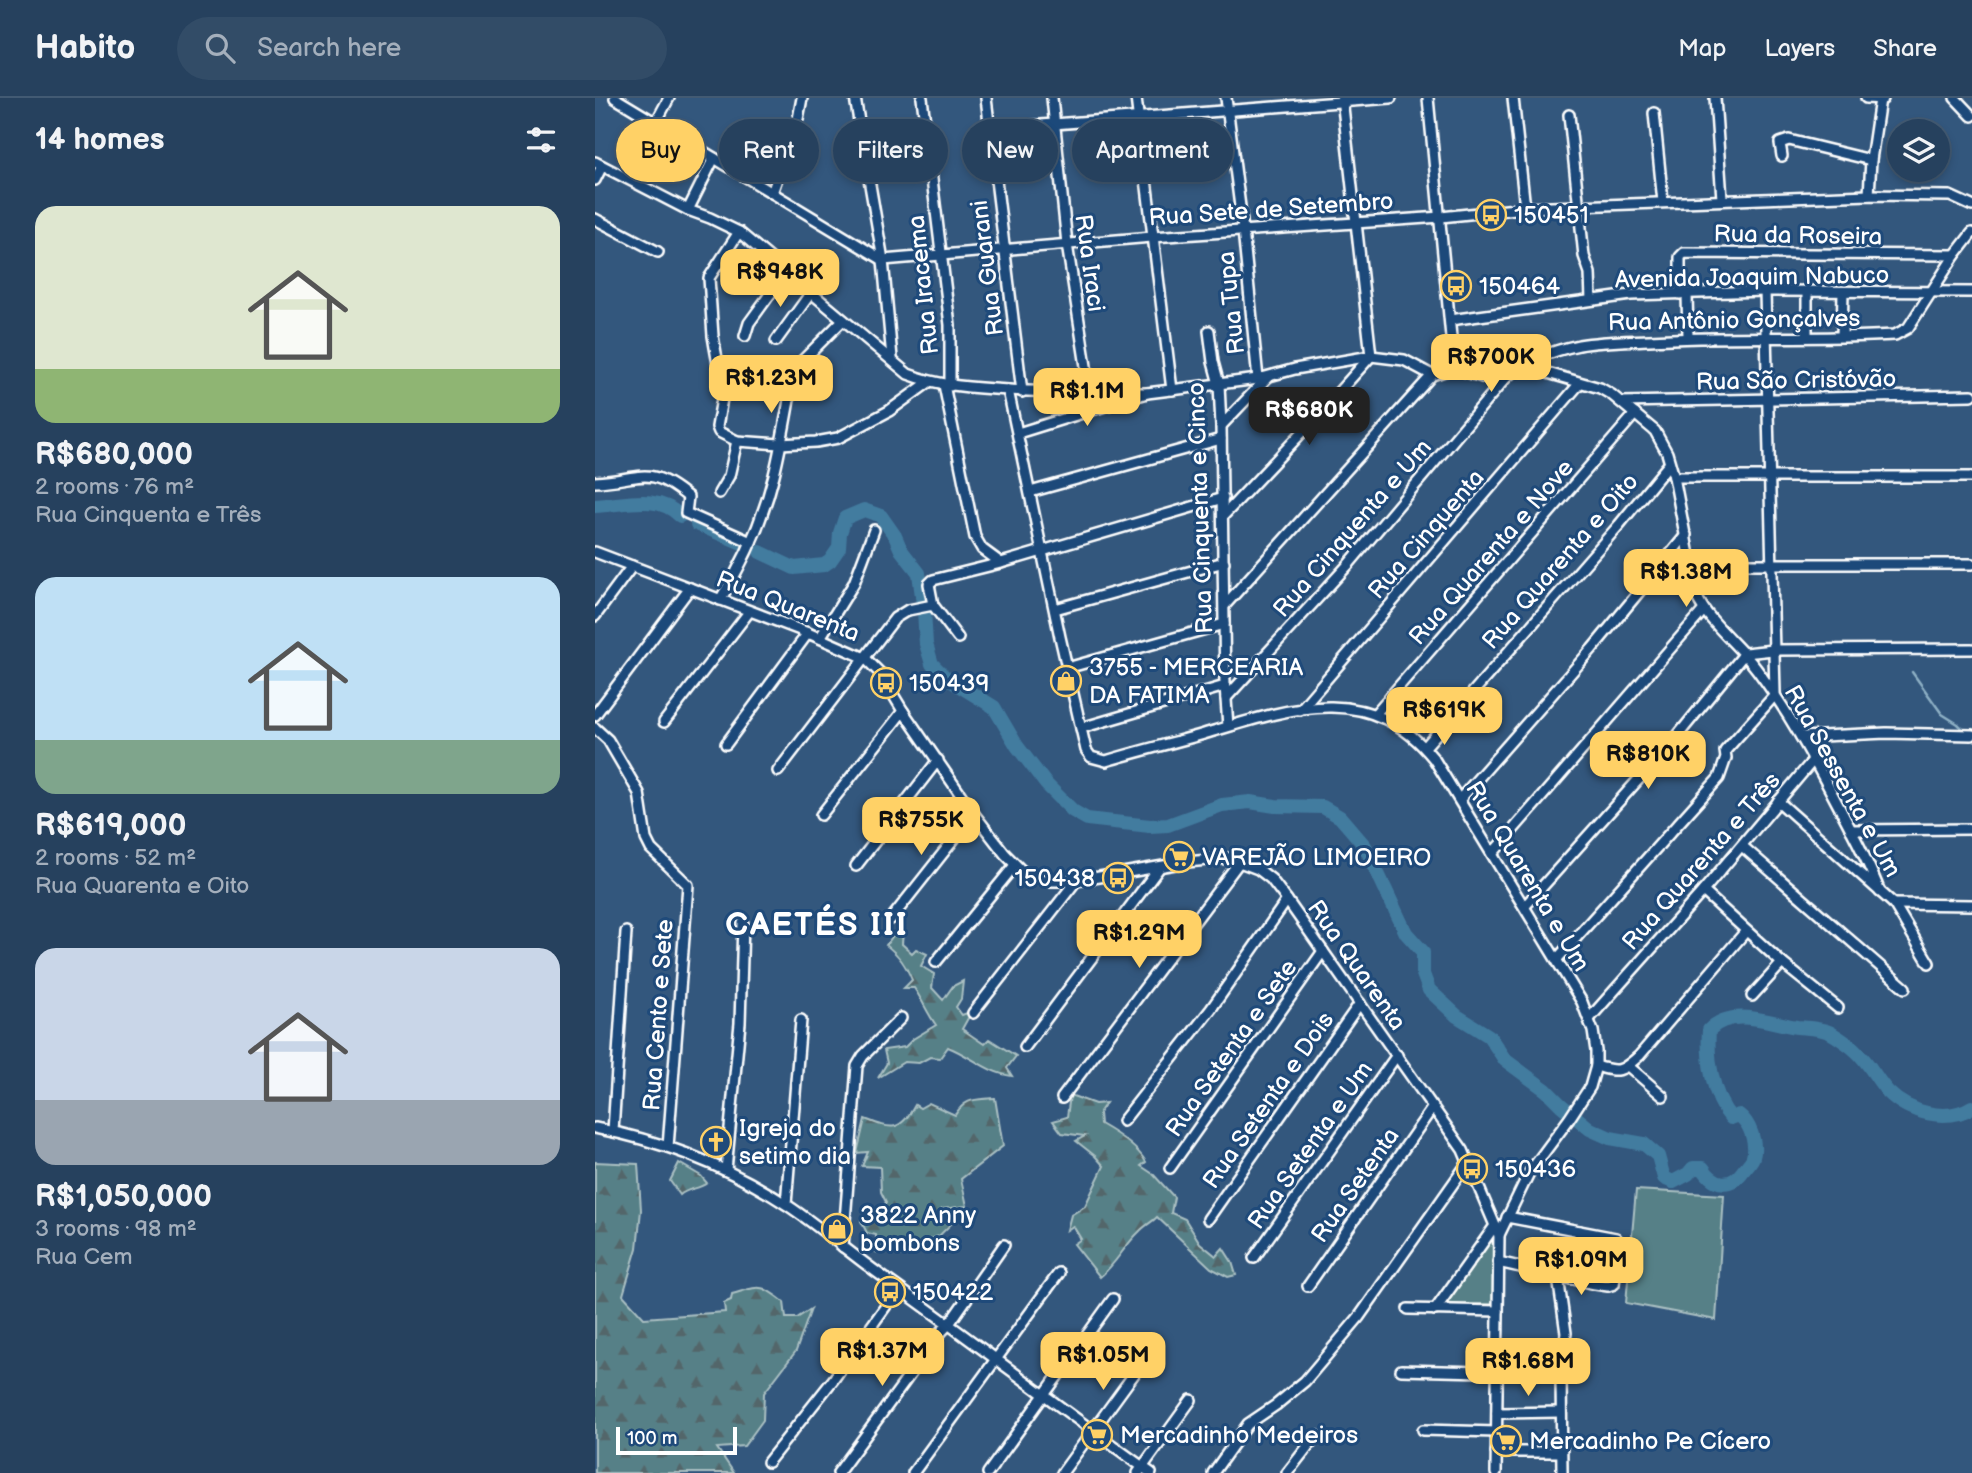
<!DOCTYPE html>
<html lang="en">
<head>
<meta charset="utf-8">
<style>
	:root { --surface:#26415e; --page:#324c67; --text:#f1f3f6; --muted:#a4afbc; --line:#425a73; --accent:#ffd166 }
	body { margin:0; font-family:"Balsamiq Sans",sans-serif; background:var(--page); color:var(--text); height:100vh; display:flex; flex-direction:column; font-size:26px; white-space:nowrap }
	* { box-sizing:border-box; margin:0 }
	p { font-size:23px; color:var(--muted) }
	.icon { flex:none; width:38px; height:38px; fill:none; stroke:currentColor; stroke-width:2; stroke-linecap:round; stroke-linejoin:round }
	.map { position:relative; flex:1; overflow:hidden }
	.details { display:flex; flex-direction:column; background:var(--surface); width:595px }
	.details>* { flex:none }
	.hud { position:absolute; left:21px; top:21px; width:665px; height:63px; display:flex; gap:14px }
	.buttons { position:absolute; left:1292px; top:21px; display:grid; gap:14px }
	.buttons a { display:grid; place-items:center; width:63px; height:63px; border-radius:50%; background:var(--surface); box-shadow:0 4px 10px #0003,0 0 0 2px var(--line); font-size:35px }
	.scale { position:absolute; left:21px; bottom:18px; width:121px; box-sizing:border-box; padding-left:7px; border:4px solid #fff; border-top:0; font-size:19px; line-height:24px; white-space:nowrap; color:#fff; -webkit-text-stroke:5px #1f4a7a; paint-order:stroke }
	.price { position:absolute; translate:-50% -60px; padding:0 16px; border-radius:14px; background:var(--accent); color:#111; font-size:23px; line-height:46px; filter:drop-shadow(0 2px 4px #0008) }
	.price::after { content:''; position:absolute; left:50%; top:42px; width:21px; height:16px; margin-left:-10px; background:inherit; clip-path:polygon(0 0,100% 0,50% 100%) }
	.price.current { background:#222; color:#fff }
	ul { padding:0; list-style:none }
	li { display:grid; align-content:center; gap:14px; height:371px; padding:0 35px }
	li span { display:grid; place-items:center; height:217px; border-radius:21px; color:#555 }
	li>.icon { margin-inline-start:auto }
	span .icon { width:126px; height:126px; fill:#fffc; stroke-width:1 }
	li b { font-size:30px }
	h2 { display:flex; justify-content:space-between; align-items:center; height:84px; padding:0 35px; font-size:30px }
	.pill { padding:0 24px; border-radius:32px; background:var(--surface); box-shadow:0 4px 10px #0003,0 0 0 2px var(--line); font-size:24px; line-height:63px }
	.pill.current { background:var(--accent); color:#111 }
	header { display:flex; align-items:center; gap:42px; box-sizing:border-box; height:98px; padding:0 35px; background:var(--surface); border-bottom:2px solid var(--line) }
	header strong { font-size:33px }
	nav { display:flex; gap:38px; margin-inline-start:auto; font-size:24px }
	.search { width:490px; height:63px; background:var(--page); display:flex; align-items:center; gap:18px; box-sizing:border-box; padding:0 24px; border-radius:38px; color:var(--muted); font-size:26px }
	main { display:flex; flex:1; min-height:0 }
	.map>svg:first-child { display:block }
	.green { fill:#578087; stroke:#abc0c3; stroke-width:2 }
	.forest { fill:url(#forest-firs); stroke:#abc0c3; stroke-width:2 }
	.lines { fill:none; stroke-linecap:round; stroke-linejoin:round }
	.stream { stroke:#8eb0c5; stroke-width:2.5 }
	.river { stroke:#437b9f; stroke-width:14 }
	.minor-casing { stroke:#fff; stroke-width:14 }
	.minor { stroke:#1f4a7a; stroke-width:9 }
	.labels { text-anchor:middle; stroke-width:6; stroke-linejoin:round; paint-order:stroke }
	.street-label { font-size:24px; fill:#fff; stroke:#1f4a7a }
	.poi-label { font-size:24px; fill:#fff; stroke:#1f4a7a; text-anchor:start }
	.district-label { font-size:32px; font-weight:bold; letter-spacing:2px; fill:#fff; stroke:#1f4a7a }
</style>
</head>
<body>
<header>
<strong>Habito</strong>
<div class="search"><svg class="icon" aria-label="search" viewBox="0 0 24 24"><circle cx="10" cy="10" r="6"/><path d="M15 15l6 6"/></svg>Search here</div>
<nav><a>Map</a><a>Layers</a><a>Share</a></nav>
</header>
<main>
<section class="details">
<h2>14 homes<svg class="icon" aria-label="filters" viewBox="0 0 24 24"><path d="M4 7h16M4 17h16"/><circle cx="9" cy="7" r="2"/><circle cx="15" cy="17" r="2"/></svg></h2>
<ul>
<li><span style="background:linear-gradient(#dfe7d0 75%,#8fb573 0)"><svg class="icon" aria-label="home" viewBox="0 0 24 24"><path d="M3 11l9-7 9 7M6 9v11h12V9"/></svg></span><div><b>R$680,000</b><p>2 rooms · 76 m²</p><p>Rua Cinquenta e Três</p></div></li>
<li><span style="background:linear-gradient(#bfe0f5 75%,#7fa58c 0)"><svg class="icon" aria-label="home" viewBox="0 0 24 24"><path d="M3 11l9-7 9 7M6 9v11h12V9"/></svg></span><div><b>R$619,000</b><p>2 rooms · 52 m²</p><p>Rua Quarenta e Oito</p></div></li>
<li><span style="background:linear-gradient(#c9d6e8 70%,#9aa5b1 0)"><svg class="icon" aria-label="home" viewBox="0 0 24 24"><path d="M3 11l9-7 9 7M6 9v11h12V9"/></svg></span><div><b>R$1,050,000</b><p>3 rooms · 98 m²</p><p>Rua Cem</p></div></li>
</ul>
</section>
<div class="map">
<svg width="1377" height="1375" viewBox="0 0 1377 1375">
	<defs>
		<pattern id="forest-firs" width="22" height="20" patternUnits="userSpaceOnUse" patternTransform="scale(1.75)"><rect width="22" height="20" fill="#578087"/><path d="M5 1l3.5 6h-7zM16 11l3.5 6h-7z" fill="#52666a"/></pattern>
	</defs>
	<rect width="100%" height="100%" fill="#33577d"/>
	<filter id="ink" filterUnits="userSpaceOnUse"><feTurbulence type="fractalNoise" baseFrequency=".0143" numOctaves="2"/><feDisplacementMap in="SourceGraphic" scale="14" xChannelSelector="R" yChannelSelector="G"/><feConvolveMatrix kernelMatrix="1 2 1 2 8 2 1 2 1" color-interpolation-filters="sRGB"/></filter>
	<g filter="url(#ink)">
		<g class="green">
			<polygon points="1041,1092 1129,1097 1121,1222 1031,1205"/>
			<polygon points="897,1138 902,1206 851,1207"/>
		</g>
		<g class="forest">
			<path d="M 308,834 L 307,846 L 317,855 L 321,851 L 332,856 L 326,868 L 339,876 L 337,890 L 348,902 L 358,888 L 368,883 L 366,901 L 361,909 L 367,917 L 377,913 L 367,931 L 389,946 L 394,941 L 421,958 L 412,970 L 417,978 C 392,975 376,958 353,949 L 345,960 L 335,959 L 324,965 L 309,964 L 283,980 L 292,965 L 289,952 L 310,949 L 318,941 L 341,927 C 332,915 328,903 319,890 L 309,890 L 317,882 C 311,867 304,857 291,847 L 297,839 Z"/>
			<path d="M 475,997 L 500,1006 L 511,1005 L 504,1015 L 505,1026 C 521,1035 542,1048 551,1064 L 546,1068 L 558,1076 L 579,1099 L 576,1115 L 590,1121 L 605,1145 L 621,1158 L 628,1150 L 637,1164 L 641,1177 L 633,1179 L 616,1170 L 562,1119 C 556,1125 549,1128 544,1134 C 529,1148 521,1166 505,1179 L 479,1146 L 486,1141 L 478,1128 L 472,1132 L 476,1117 L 490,1108 L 509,1068 L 500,1058 L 481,1043 L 490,1038 L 467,1035 L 458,1023 L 472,1019 Z"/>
			<path d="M 400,1000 L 408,1048 L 366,1081 L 372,1108 L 348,1111 L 360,1122 L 344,1138 L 325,1145 L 313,1156 L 303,1157 L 295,1152 L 289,1155 L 281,1154 L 281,1137 L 272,1135 L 266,1123 L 270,1116 L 282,1124 L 291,1104 L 286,1094 L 285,1069 L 267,1068 L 273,1054 L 262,1055 L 270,1021 C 296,1031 305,1035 320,1007 L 325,1010 L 334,1005 L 360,1017 C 371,999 380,1002 400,1000 Z"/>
			<path d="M 0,1064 L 43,1066 L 46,1112 L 42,1150 L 28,1197 L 49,1220 L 130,1214 L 129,1205 L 136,1202 L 137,1196 C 166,1188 165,1185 189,1204 L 191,1220 L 202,1220 L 216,1211 L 201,1253 L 169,1295 L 168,1322 L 149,1348 L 122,1350 L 139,1375 L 0,1375 Z"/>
			<path d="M 84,1065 L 106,1078 L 112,1085 C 103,1092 92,1090 85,1097 L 75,1083 Z"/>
		</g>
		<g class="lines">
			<polyline class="stream" points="1317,574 1347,616 1363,626 1372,635"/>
			<g class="river">
				<path d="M 0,408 C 29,407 63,395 85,418"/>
				<polyline points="102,426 152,447"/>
				<polyline points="165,454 199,470 229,467 235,463 244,450 245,435 250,420 269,412 286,418 300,438 306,452 324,475 328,506"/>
				<path d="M 329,512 L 331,546 L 337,566 L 350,579 L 399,609 L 422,648 L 451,686 L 478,713 L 492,721 L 555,728 L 573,727 L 627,707 L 655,704 L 680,708 L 728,709 L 745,719 L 770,748 L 811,835 L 828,854 L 828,876 L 834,892 L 862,918 L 894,938 L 910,962 L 951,992 L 966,1007 L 995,1031 L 1015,1040 L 1049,1046 L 1063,1058 L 1069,1080 L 1078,1084 L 1093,1076 L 1098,1070 L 1108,1070 C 1119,1088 1136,1090 1148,1073 C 1151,1069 1157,1063 1158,1059 C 1162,1045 1155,1025 1144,1017 L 1136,1020 C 1117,998 1112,960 1114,932 C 1137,908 1175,925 1202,929 C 1212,930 1224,930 1234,934 C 1239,936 1256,948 1260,952 C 1274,964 1281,981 1293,994 C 1314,1015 1352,1025 1377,1009"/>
			</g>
			<g class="minor-casing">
				<g id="minor">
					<polyline points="20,0 288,162 557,139 846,119 930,110 1274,97 1355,98 1377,108"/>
					<polyline points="260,0 288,162 297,260"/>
					<polyline points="327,0 355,227 355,288"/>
					<polyline points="391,0 427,294"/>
					<polyline points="457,0 472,146 495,294"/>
					<polyline points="541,0 577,292"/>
					<polyline points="631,0 648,132 663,281"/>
					<polyline points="833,0 859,270"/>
					<polyline points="918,0 930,110"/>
					<polyline points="1120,0 1127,101"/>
					<polyline points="1271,0 1288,1"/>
					<polyline points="1360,0 1377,18"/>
					<polyline points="1059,15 1068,104"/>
					<polyline points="974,17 989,158 995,175 996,202"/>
					<polyline points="60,26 74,0"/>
					<polyline points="395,31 796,0"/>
					<polyline points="1187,58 1185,45 1194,42 1276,62"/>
					<path d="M 0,64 L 93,112 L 115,120 L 144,134 L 313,276 C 342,287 369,289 399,291 C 450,295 501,294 552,295"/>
					<polyline points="401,78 464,70"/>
					<polyline points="0,82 7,68"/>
					<polyline points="177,95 203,21 207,0"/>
					<polyline points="1274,97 1276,62 1285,1"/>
					<polyline points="93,112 119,60"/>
					<polyline points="0,121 63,154"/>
					<polyline points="144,134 114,180 118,238 128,295 122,329 124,334 142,343 185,346 221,344 243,340 294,313 334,284"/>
					<polyline points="1170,193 1180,595"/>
					<polyline points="1085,196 1085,159 1089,155 1360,157"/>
					<polyline points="1092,196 1093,239"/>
					<polyline points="855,222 1036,197 1170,193 1377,194"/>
					<polyline points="614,233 618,264 624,286 626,328 630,588 633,628"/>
					<polyline points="150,238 154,225 191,174"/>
					<polyline points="1247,238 1248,194"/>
					<polyline points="1212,239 1212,193"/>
					<polyline points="181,243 215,196"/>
					<path d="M 928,268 L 1005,290 L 1017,297 L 1060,333 L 1072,355 L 1079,379 L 1102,499 C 1113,524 1146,549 1163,573 C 1194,615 1219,661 1243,707 C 1258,735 1273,763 1285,794"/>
					<polyline points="349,287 380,439 387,451 406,465 628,400"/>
					<path d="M 413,292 L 465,539 L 491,652 L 496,659 L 511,663 C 544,653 577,645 609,636 C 692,611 775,581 839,661 L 987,904 L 998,933 L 1001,953 L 1001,968 L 995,989 L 974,1021 L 934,1075 L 904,1137 L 901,1375"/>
					<polyline points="1026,304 1377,297"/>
					<polyline points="626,328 672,280"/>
					<polyline points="423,335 552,295 663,281 700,271 776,258 809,262 837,277"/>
					<polyline points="1079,379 1377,379"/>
					<path d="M 0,384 C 47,382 52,365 93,399 L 91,415 L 156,444"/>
					<polyline points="435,394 626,341"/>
					<polyline points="124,395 134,378 142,343"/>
					<polyline points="629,417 716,325 776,258 747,0"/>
					<polyline points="0,454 213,535 270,560 285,575 308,613 379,716 410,756 428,774 451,783 481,783 592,764 634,760 663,771 676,781 692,802 868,1052 904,1137"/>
					<polyline points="1096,466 1377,466"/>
					<path d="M 125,502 C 149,464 168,421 179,377 C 187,345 192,312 198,280 L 206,264 L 248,222"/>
					<polyline points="338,507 334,486 338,482 406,465"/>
					<path d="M 630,507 L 837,277 L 859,270 L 887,279 L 908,283 C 924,264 960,252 984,247 C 1007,243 1031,243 1054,242 C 1136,237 1218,242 1300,237 L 1313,230 L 1360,157 L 1377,135"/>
					<polyline points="460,511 629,464"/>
					<polyline points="0,518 37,468"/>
					<polyline points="225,540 259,485 279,432"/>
					<polyline points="1150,555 1178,552 1377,551"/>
					<polyline points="472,570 629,526"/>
					<polyline points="631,600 753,467 908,283"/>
					<polyline points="705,612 985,285"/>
					<polyline points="780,616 1040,316"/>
					<polyline points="0,617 95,490"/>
					<polyline points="69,624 154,514"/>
					<polyline points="0,630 13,642 44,695 51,741 56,751 93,787 73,1049"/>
					<polyline points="486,630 630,588"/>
					<polyline points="1206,639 1291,635 1377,637"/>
					<polyline points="131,646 213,535"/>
					<polyline points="830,649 1024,427 1074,366"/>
					<polyline points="183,673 300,520 313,512 338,507 363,540"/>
					<polyline points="865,701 997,551 1091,437"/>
					<polyline points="1183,703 1299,806 1334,865"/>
					<polyline points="226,717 308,613"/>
					<polyline points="1256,732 1377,731"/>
					<polyline points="1147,748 1310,890"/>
					<polyline points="897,756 1108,513"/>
					<polyline points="261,768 343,662"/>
					<polyline points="1108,793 1187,865 1243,910"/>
					<polyline points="1299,806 1377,807"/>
					<polyline points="930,808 1079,642 1150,555"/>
					<polyline points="296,821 379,716"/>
					<polyline points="962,861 1124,680 1131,660 1130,653 1180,597"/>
					<polyline points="341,864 420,767"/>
					<polyline points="1157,898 1187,865"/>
					<polyline points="378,915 481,783"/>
					<polyline points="994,921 1108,793 1219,661"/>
					<polyline points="430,949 564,770"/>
					<path d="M 1001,968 C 1024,975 1026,974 1044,958 L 1151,833"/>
					<polyline points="1033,968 1068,998"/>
					<polyline points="467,1000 645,763"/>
					<polyline points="528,1023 616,911 692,802"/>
					<path d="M 0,1030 C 68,1043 134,1069 192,1107 C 227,1130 259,1159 294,1183 C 382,1246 468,1312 556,1375"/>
					<polyline points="18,1033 31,834"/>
					<polyline points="575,1070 728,853"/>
					<polyline points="131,1072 145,925 148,825"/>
					<polyline points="191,1106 206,922"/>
					<polyline points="613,1121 765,905"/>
					<polyline points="248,1149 262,968 268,958 306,920"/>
					<polyline points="659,1160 802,957"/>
					<polyline points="903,1164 1000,1186 1013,1188 1019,1186 1025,1148 1021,1140 912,1119"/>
					<polyline points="963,1179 971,1235 966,1276 967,1375"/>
					<polyline points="975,1181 985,1133"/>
					<polyline points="713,1188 838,1009"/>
					<polyline points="813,1211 903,1213"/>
					<polyline points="840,1212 899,1129"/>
					<polyline points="806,1272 966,1276"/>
					<polyline points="902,1315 965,1314"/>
					<polyline points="828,1332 902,1334"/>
					<polyline points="901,1354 966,1354"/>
					<polyline points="173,1364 238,1282 303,1191"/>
					<polyline points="243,1375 347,1233 354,1226 409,1147"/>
					<polyline points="318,1375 464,1175"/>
					<polyline points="393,1375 518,1201"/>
					<polyline points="467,1375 542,1272"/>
					<polyline points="543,1375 596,1302"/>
					<polyline points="618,1375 653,1326 681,1307 710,1283 764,1219 874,1063"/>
					<polyline points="692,1375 721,1338"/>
				</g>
			</g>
			<use href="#minor" class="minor"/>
		</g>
	</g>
	<defs>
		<g id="bus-ring" transform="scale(1.575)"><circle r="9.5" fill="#1f4a7a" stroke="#ffd166" stroke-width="1.5"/><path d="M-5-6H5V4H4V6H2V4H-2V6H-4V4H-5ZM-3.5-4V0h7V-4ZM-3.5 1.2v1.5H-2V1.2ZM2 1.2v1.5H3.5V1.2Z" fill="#ffd166"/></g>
		<g id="shop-ring" transform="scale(1.575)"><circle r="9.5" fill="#1f4a7a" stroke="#ffd166" stroke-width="1.5"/><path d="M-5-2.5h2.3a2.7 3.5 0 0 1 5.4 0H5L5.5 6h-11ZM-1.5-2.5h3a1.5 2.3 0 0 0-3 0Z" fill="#ffd166"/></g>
		<g id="supermarket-ring" transform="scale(1.575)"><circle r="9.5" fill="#1f4a7a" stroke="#ffd166" stroke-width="1.5"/><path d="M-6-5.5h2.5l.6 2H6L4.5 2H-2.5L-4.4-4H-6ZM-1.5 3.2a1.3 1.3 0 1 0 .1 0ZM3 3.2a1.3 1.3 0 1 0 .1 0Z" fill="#ffd166"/></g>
		<g id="church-ring" transform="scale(1.575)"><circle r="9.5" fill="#1f4a7a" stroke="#ffd166" stroke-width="1.5"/><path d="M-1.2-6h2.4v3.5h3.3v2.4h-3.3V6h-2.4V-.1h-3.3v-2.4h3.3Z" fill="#ffd166"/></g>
	</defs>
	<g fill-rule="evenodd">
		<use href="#bus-ring" x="896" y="117"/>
		<use href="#bus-ring" x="861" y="188"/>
		<use href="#shop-ring" x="471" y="583"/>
		<use href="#bus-ring" x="291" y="585"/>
		<use href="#supermarket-ring" x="584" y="759"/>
		<use href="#bus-ring" x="523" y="780"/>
		<use href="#church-ring" x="121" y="1044"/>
		<use href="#bus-ring" x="877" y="1071"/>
		<use href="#shop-ring" x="242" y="1131"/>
		<use href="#bus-ring" x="295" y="1194"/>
		<use href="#supermarket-ring" x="502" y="1337"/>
		<use href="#supermarket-ring" x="911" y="1343"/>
	</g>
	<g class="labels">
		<g class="street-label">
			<text transform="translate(676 111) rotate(-4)" y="8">Rua Sete de Setembro</text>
			<text transform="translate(1203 137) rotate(1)" y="8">Rua da Roseira</text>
			<text transform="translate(495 165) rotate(82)" y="8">Rua Iraci</text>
			<text transform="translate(392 170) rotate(-97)" y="8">Rua Guarani</text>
			<text transform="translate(1157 179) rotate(-1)" y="8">Avenida Joaquim Nabuco</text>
			<text transform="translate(328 187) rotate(-96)" y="8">Rua Iracema</text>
			<text transform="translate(636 205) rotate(-96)" y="8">Rua Tupa</text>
			<text transform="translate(1139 222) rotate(-1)" y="8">Rua Antônio Gonçalves</text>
			<text transform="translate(1201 282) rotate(-1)" y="8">Rua São Cristóvão</text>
			<text transform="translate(605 410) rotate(-92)" y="8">Rua Cinquenta e Cinco</text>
			<text transform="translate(757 430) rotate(-49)" y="8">Rua Cinquenta e Um</text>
			<text transform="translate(831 436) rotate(-49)" y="8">Rua Cinquenta</text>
			<text transform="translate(896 454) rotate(-49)" y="8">Rua Quarenta e Nove</text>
			<text transform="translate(965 463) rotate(-49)" y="8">Rua Quarenta e Oito</text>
			<text transform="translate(193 508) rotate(22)" y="8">Rua Quarenta</text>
			<text transform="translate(1248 683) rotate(61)" y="8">Rua Sessenta e Um</text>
			<text transform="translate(1106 763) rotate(-49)" y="8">Rua Quarenta e Três</text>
			<text transform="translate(933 778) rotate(59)" y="8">Rua Quarenta e Um</text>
			<text transform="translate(762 867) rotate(55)" y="8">Rua Quarenta</text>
			<text transform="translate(63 917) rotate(-86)" y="8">Rua Cento e Sete</text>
			<text transform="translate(636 950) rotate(-55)" y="8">Rua Setenta e Sete</text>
			<text transform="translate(673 1002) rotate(-55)" y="8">Rua Setenta e Dois</text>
			<text transform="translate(715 1047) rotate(-55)" y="8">Rua Setenta e Um</text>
			<text transform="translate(760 1087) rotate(-55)" y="8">Rua Setenta</text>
		</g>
		<g class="poi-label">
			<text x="919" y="125">150451</text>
			<text x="884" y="196">150464</text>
			<text x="494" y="577">3755 - MERCEARIA<tspan x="494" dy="28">DA FATIMA</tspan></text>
			<text x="314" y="593">150439</text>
			<text x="607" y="767">VAREJÃO LIMOEIRO</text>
			<text x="500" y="788" text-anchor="end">150438</text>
			<text x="144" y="1038">Igreja do<tspan x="144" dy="28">setimo dia</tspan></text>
			<text x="900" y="1079">150436</text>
			<text x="265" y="1125">3822 Anny<tspan x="265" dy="28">bombons</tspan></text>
			<text x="318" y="1202">150422</text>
			<text x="525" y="1345">Mercadinho Medeiros</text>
			<text x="934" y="1351">Mercadinho Pe Cícero</text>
		</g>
		<g class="district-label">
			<text x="222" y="837">CAETÉS III</text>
		</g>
	</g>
</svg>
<div class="buttons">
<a><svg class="icon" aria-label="layers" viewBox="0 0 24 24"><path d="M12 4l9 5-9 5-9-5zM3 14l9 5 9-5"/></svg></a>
</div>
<div class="scale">100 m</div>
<b class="price" style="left:185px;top:211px">R$948K</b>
<b class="price" style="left:896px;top:296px">R$700K</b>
<b class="price" style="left:176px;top:317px">R$1.23M</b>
<b class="price" style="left:492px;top:330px">R$1.1M</b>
<b class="price current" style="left:714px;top:349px">R$680K</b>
<b class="price" style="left:1091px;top:511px">R$1.38M</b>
<b class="price" style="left:849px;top:649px">R$619K</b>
<b class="price" style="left:1053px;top:693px">R$810K</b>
<b class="price" style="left:326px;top:759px">R$755K</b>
<b class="price" style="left:544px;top:872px">R$1.29M</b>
<b class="price" style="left:986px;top:1199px">R$1.09M</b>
<b class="price" style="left:287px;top:1290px">R$1.37M</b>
<b class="price" style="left:508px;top:1294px">R$1.05M</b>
<b class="price" style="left:933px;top:1300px">R$1.68M</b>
<div class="hud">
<a class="pill current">Buy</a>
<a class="pill">Rent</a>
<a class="pill">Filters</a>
<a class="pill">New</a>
<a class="pill">Apartment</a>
</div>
</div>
</main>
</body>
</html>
